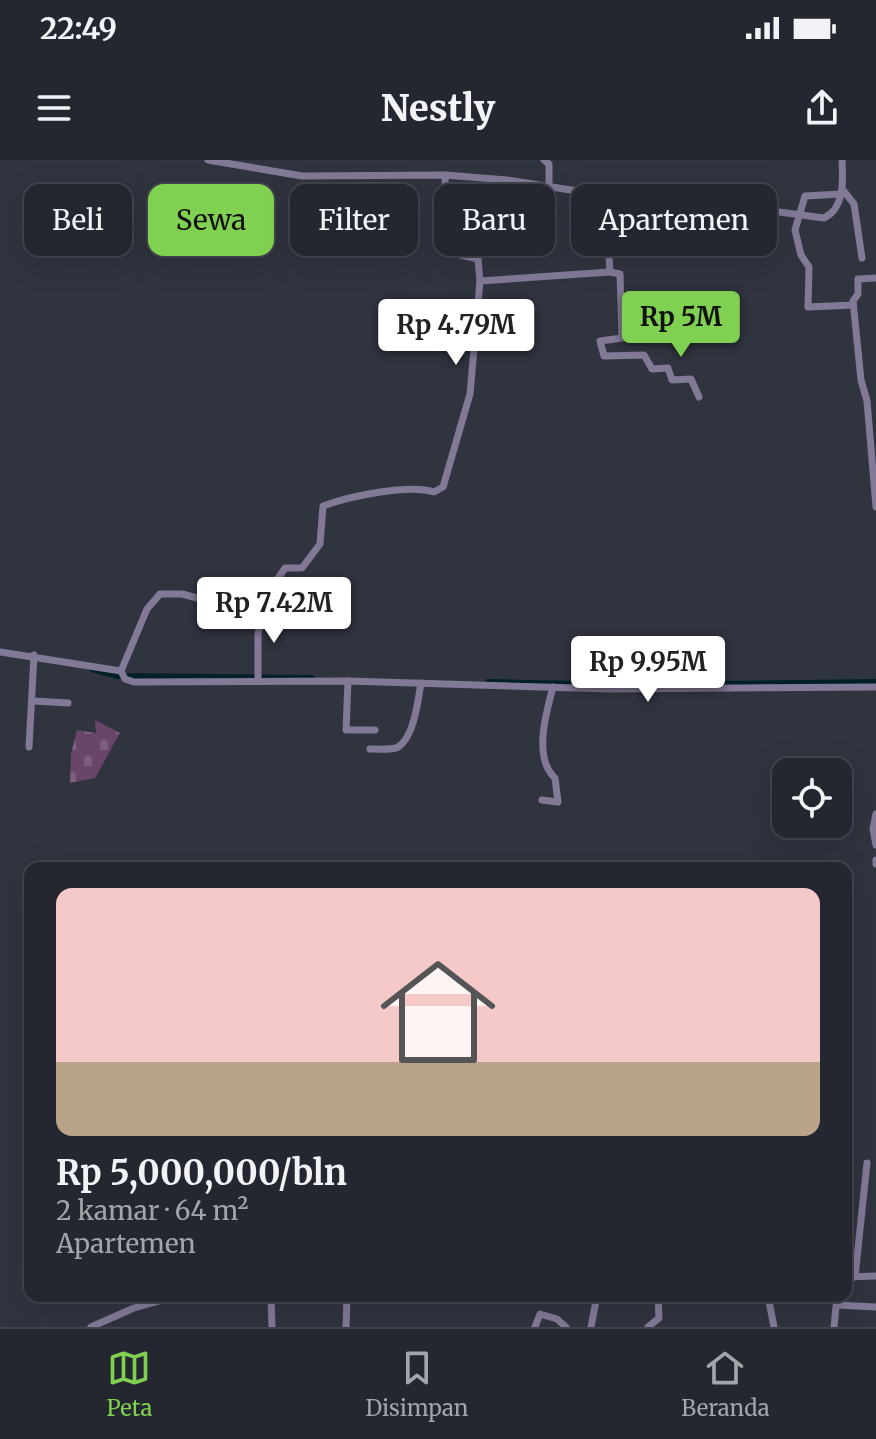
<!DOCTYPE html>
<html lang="id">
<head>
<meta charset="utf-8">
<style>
	:root { --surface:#24272f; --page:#2c2f37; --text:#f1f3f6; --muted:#a3a5aa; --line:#41444b; --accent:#80d051 }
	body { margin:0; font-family:Merriweather,serif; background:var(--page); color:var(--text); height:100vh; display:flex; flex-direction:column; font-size:30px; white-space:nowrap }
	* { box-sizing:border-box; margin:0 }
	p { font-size:26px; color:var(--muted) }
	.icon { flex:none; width:44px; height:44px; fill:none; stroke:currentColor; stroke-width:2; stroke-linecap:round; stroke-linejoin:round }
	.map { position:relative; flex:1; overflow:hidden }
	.drawer { position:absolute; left:24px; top:702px; width:828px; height:440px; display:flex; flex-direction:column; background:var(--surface); border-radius:16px; box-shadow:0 8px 32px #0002,0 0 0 2px var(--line) }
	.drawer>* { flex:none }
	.guide { position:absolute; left:24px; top:24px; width:828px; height:72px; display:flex; gap:16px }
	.controls { position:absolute; left:772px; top:598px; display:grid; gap:16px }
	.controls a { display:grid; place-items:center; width:80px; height:80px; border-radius:16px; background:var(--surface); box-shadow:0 8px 32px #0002,0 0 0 2px var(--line); font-size:40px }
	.price { position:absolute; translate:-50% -68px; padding:0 18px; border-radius:8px; background:#fff; color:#222; font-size:26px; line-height:52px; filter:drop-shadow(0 2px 4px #0008) }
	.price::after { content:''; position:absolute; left:50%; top:48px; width:24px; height:18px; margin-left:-12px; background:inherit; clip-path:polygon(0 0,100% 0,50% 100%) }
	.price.current { background:var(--accent); color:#111 }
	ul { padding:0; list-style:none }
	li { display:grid; align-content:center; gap:16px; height:424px; padding:0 32px }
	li+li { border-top:2px solid var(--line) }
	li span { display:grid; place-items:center; height:248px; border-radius:16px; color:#555 }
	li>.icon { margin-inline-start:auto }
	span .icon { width:144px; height:144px; fill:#fffc; stroke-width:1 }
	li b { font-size:34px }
	.tag { padding:0 28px; border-radius:16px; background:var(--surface); box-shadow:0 8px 32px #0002,0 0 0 2px var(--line); font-size:28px; line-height:72px }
	.tag.current { background:var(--accent); color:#111 }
	.status { display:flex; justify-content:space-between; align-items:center; height:56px; padding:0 40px; background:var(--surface); direction:ltr }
	.status svg { height:22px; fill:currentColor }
	header { display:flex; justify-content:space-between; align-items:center; height:104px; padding:0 32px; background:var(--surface); font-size:36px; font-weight:800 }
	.dock { display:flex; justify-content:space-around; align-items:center; height:112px; border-top:2px solid var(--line); background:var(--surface); font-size:22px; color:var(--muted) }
	.dock a { display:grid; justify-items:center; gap:4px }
	.dock .current { color:var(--accent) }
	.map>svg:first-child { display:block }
	.cemetery { fill:url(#cemetery-stones) }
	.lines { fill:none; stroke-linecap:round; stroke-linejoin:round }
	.canal { stroke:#002028; stroke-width:6 }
	.minor { stroke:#827997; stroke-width:7 }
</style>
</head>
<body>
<div class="status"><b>22:49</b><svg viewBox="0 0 49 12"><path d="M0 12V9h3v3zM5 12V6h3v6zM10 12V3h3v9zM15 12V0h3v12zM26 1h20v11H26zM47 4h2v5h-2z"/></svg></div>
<header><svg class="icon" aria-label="menu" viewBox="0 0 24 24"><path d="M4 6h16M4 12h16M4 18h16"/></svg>Nestly<svg class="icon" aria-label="share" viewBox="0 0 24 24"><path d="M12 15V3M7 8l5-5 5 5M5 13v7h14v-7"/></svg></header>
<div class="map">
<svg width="876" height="1167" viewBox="0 0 876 1167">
	<defs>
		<pattern id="cemetery-stones" width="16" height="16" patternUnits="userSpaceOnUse" patternTransform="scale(2)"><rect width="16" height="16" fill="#69456a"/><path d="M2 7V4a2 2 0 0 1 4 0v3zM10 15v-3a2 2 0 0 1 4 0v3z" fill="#7e5f7f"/></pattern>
	</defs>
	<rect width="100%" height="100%" fill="#30343f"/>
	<polygon class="cemetery" points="95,560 120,573 95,618 70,623 71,594 77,570 96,573"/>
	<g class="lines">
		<g class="canal">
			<polyline points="92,509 118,516 312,518"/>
			<polyline points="488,522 633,525 876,522"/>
		</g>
		<g class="minor">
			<path d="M 208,0 L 302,16 L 445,15 L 507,20 L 666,45 L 727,45 L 824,58 C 845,48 843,20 842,0"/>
			<polyline points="544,0 549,4 549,29"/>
			<polyline points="843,30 854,44 862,98"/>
			<polyline points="841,34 805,36 795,70 801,95 809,107 808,147 853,145"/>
			<polyline points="610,112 620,114 622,178 600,181 604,196 644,195 652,209 668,208 672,220 691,219 699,237"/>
			<polyline points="876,118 858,119 858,134 853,141 861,220 867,241 876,347"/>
			<polyline points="480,121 610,112 605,37"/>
			<polyline points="0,492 121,511 125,519 134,522 348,521 610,529 876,527"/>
			<path d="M 121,511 L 147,449 L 160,434 L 182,434 L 262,455 L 268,433 L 285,408 L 302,408 L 320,384 L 323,346 C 350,336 408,324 434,332 L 443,327 L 470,234 L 480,121 L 478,99 L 457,94 L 458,83 L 447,80 L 445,15"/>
			<polyline points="258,521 258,474 263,454"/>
			<polyline points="348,521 346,570 375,570"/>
			<polyline points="34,541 68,543"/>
			<polyline points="29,587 34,495"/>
			<path d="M 370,589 C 377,589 388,590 396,588 C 414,580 418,540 421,523"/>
			<path d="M 542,640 L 558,642 L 555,618 C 533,598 546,553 553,527"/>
			<polyline points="876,654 873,669 876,685"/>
			<polyline points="876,700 876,704"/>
			<polyline points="846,1117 876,1116"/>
			<polyline points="855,1117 867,1003"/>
			<polyline points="271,1136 272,1167"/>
			<polyline points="768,1136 774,1167"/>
			<polyline points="837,1145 876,1147"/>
			<polyline points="91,1167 134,1148 177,1136"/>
			<polyline points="346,1167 347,1136"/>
			<polyline points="535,1167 540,1154 557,1159 566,1167"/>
			<polyline points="591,1167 597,1136"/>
			<polyline points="648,1167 659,1158 658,1136"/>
			<polyline points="834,1167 837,1136"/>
		</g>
	</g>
</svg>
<div class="controls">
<a><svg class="icon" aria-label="locate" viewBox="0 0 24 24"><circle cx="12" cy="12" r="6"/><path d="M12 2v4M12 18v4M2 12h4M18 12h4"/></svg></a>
</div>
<b class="price current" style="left:681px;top:199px">Rp 5M</b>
<b class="price" style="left:456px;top:207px">Rp 4.79M</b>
<b class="price" style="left:274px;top:485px">Rp 7.42M</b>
<b class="price" style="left:648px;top:544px">Rp 9.95M</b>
<div class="guide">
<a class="tag">Beli</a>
<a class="tag current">Sewa</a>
<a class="tag">Filter</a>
<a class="tag">Baru</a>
<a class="tag">Apartemen</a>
</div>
<section class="drawer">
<ul>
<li><span style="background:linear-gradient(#f6c9c9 70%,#b9a48a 0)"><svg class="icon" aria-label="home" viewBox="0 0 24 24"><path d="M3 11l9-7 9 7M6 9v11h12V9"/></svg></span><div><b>Rp 5,000,000/bln</b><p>2 kamar · 64 m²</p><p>Apartemen</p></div></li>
</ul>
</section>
</div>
<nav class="dock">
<a class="current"><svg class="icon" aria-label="map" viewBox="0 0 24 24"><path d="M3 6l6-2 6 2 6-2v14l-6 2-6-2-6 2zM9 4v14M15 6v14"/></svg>Peta</a>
<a><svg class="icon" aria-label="saved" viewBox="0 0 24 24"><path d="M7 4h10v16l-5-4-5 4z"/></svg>Disimpan</a>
<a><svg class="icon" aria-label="home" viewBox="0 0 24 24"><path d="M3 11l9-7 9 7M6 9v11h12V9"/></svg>Beranda</a>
</nav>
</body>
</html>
